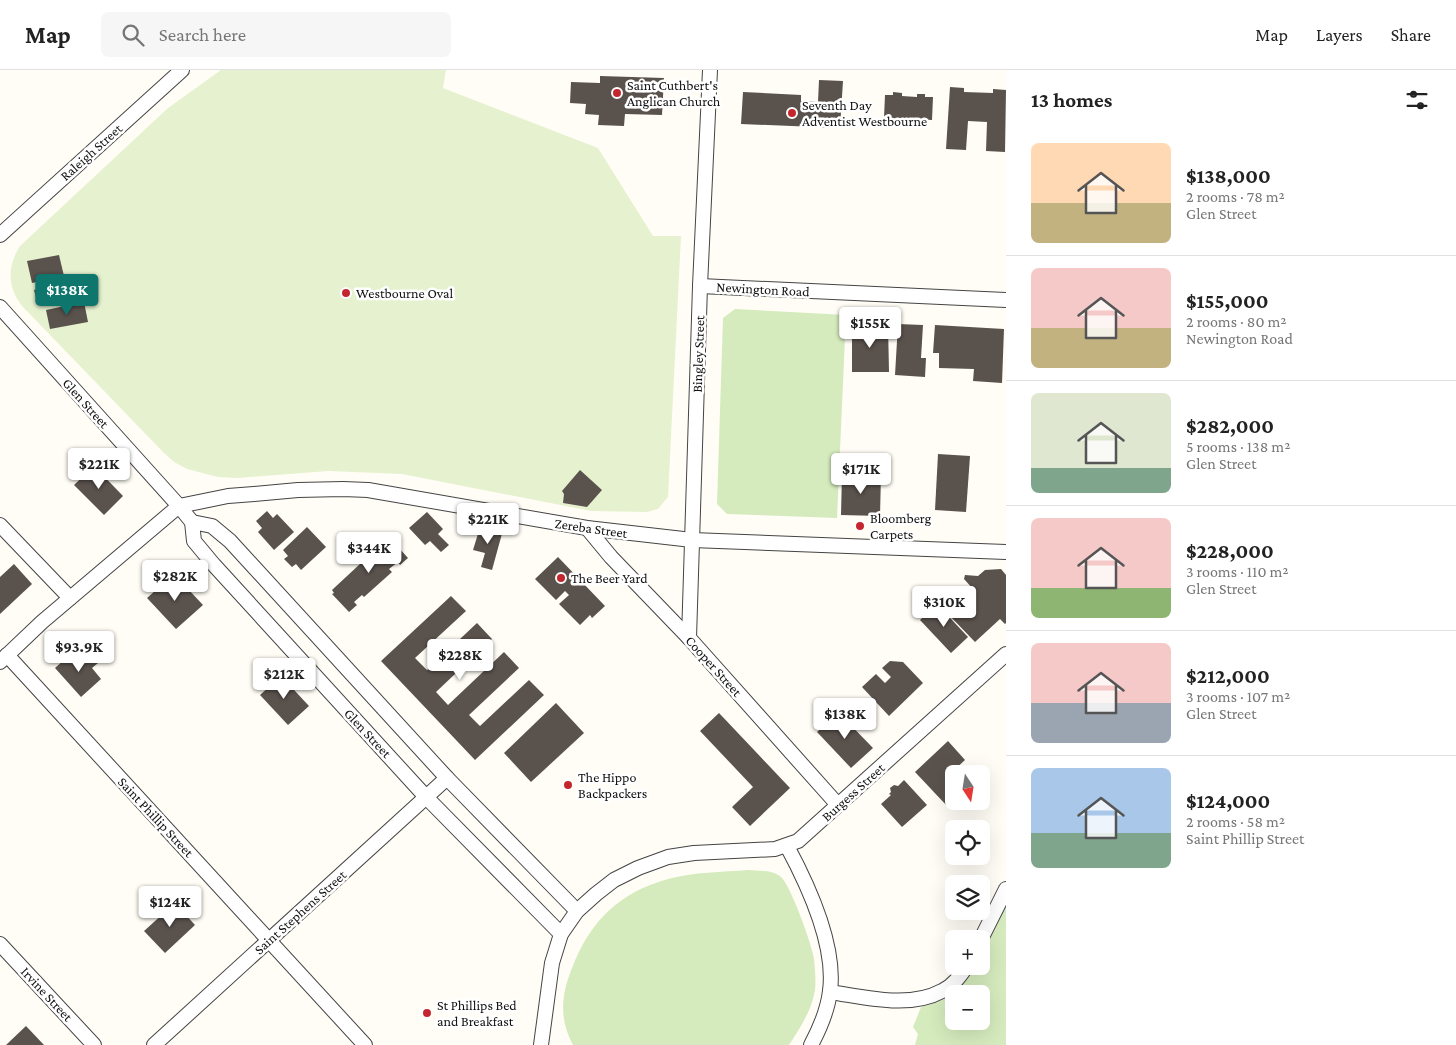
<!DOCTYPE html>
<html lang="en">
<head>
<meta charset="utf-8">
<style>
	:root { --surface:#fff; --page:#f6f6f6; --text:#222; --muted:#767676; --line:#e0e0e0; --accent:#0f766e }
	body { margin:0; font-family:"Crimson Pro",serif; background:var(--page); color:var(--text); height:100vh; display:flex; flex-direction:column; font-size:19px; white-space:nowrap }
	* { box-sizing:border-box; margin:0 }
	p { font-size:16px; color:var(--muted) }
	.icon { flex:none; width:28px; height:28px; fill:none; stroke:currentColor; stroke-width:2; stroke-linecap:round; stroke-linejoin:round }
	.map { position:relative; flex:1; overflow:hidden }
	.side { display:flex; flex-direction:column; background:var(--surface); width:450px }
	.side>* { flex:none }
	.needle { width:32px; rotate:168deg }
	.tools { position:absolute; left:945px; top:695px; display:grid; gap:10px }
	.tools a { display:grid; place-items:center; width:45px; height:45px; border-radius:8px; background:var(--surface); box-shadow:0 5px 20px #0002; font-size:25px }
	.price { position:absolute; translate:-50% -42px; padding:0 11px; border-radius:5px; background:#fff; color:#222; font-size:16px; line-height:32px; filter:drop-shadow(0 1px 2px #0008) }
	.price::after { content:''; position:absolute; left:50%; top:30px; width:15px; height:11px; margin-left:-8px; background:inherit; clip-path:polygon(0 0,100% 0,50% 100%) }
	.price.on { background:var(--accent); color:#fff }
	ul { padding:0; list-style:none }
	li { display:flex; align-items:center; gap:15px; height:125px; padding:0 25px }
	li+li { border-top:1px solid var(--line) }
	li span { display:grid; place-items:center; flex:none; width:140px; height:100px; border-radius:8px; color:#555 }
	li>.icon { margin-inline-start:auto }
	span .icon { width:60px; height:60px; fill:#fffc; stroke-width:1 }
	li b { font-size:21px }
	h2 { display:flex; justify-content:space-between; align-items:center; height:60px; padding:0 25px; font-size:21px }
	header { display:flex; align-items:center; gap:30px; box-sizing:border-box; height:70px; padding:0 25px; background:var(--surface); border-bottom:1px solid var(--line) }
	header strong { font-size:24px }
	nav { display:flex; gap:28px; margin-inline-start:auto; font-size:18px }
	.search { width:350px; height:45px; background:var(--page); display:flex; align-items:center; gap:12px; box-sizing:border-box; padding:0 18px; border-radius:8px; color:var(--muted); font-size:19px }
	main { display:flex; flex:1; min-height:0 }
	.map>svg:first-child { display:block }
	.green { fill:#d5ebbd; fill-rule:evenodd }
	.pitch { fill:#e6f2cf }
	.building { fill:#5a524d }
	.lines { fill:none; stroke-linecap:round; stroke-linejoin:round }
	.street-casing { stroke:#444; stroke-width:16 }
	.street { stroke:#fff; stroke-width:14 }
	.poi-dot { fill:#c4262e; stroke:#fff; stroke-width:2 }
	.labels { text-anchor:middle; stroke-width:5; stroke-linejoin:round; paint-order:stroke }
	.poi-label { font-size:14px; fill:#111; stroke:#fff; text-anchor:start }
	.street-label { font-size:14px; fill:#111; stroke:#fff }
</style>
</head>
<body>
<header>
<strong>Map</strong>
<div class="search"><svg class="icon" aria-label="search" viewBox="0 0 24 24"><circle cx="10" cy="10" r="6"/><path d="M15 15l6 6"/></svg>Search here</div>
<nav><a>Map</a><a>Layers</a><a>Share</a></nav>
</header>
<main>
<div class="map">
<svg width="1006" height="975" viewBox="0 0 1006 975">
	<rect width="100%" height="100%" fill="#fffdf5"/>
	<g class="green">
		<polygon points="735,239 846,245 837,448 727,444 717,434 723,248"/>
		<path d="M 748,800 C 759,801 773,800 781,807 C 791,816 812,875 814,889 C 815,899 816,910 815,920 C 812,940 800,958 789,975 L 573,975 C 559,949 561,925 572,898 C 590,851 620,822 668,809 C 694,802 722,802 748,800 Z"/>
		<path d="M 1006,834 L 1006,975 L 915,975 L 918,964 L 913,957 L 921,937 C 947,930 962,920 974,896 L 981,896 L 981,883 ZM 954,924 L 981,924 L 981,951 L 954,951 Z"/>
	</g>
	<path class="pitch" d="M 221,0 L 446,0 L 443,18 L 598,78 L 653,166 L 681,166 L 668,427 L 658,439 L 647,442 L 591,441 L 402,404 L 328,401 L 237,408 L 218,407 L 187,399 L 174,392 L 163,382 L 23,237 C 7,218 7,196 20,176 L 168,38 Z"/>
	<g class="building">
		<polygon points="600,6 664,8 662,45 625,44 624,56 598,55 599,45 585,44 586,34 570,33 571,12 600,13"/>
		<polygon points="819,10 843,11 840,58 741,54 743,22 801,25 801,31 818,32"/>
		<polygon points="950,17 964,18 964,22 993,23 993,19 1006,20 1005,82 986,81 987,52 968,51 966,80 946,79"/>
		<polygon points="893,22 902,23 902,26 917,27 917,24 925,24 925,27 933,27 932,50 884,48 885,25 893,25"/>
		<polygon points="59,185 64,206 32,213 27,191"/>
		<polygon points="75,211 78,224 38,234 34,220"/>
		<polygon points="84,232 88,252 50,259 46,240"/>
		<polygon points="898,254 923,255 921,288 926,288 925,307 895,305"/>
		<polygon points="888,255 889,302 852,302 852,256"/>
		<polygon points="935,255 1004,259 1002,313 973,311 974,299 939,298 939,283 933,283"/>
		<polygon points="938,384 970,386 966,442 935,440"/>
		<polygon points="94,396 123,426 104,445 74,415"/>
		<polygon points="580,400 602,420 587,437 563,433 564,424 562,421"/>
		<polygon points="842,404 881,404 880,446 841,445"/>
		<polygon points="267,441 273,448 277,444 294,462 274,480 258,462 262,458 256,451"/>
		<polygon points="427,442 443,459 438,464 449,475 441,482 430,471 425,475 409,458"/>
		<polygon points="481,454 503,460 492,500 481,497 485,483 473,480"/>
		<polygon points="307,457 326,477 301,500 296,494 292,497 284,489 288,486 283,480"/>
		<polygon points="389,467 408,488 400,495 398,492 389,499 392,502 364,527 362,525 354,532 357,535 349,542 332,524 334,523 332,520"/>
		<polygon points="558,487 605,536 592,548 590,545 580,555 559,534 569,525 565,521 556,530 535,509"/>
		<polygon points="14,494 32,514 0,544 0,507"/>
		<polygon points="1001,499 1006,505 1006,553 1005,554 1000,549 975,572 948,544 974,520 964,509 965,505 978,506 985,500"/>
		<polygon points="174,504 203,535 176,559 147,528"/>
		<polygon points="451,526 466,541 415,588 427,600 477,553 492,569 436,622 448,635 504,582 519,598 469,645 480,656 529,610 544,625 475,690 381,591"/>
		<polygon points="937,534 968,567 951,583 920,550"/>
		<polygon points="75,580 84,590 90,585 98,593 92,598 101,609 81,627 55,598"/>
		<polygon points="890,591 903,592 923,613 889,646 862,617 876,604 885,613 891,607 882,598"/>
		<polygon points="281,606 309,636 288,655 260,625"/>
		<polygon points="556,633 584,663 531,712 504,683"/>
		<polygon points="838,642 873,678 851,698 817,662"/>
		<polygon points="719,643 790,718 750,756 732,737 753,717 700,661"/>
		<polygon points="948,671 965,690 952,702 954,704 954,732 948,737 915,702"/>
		<polygon points="904,710 927,735 902,757 881,734 891,725 889,724 891,722 890,718 894,715 898,716"/>
		<polygon points="175,833 195,855 165,883 144,861"/>
		<polygon points="26,956 44,975 6,975"/>
	</g>
	<g class="lines">
		<g class="street-casing">
			<g id="street">
				<polyline points="0,165 182,0"/>
				<polyline points="700,216 1006,230"/>
				<polyline points="0,237 179,436 192,452 194,471 214,495 426,727 561,864"/>
				<polyline points="192,452 212,456 230,471 447,708 577,841"/>
				<polyline points="0,455 70,528"/>
				<polyline points="587,458 611,487 689,568 838,735"/>
				<polyline points="689,568 700,216 710,0"/>
				<polyline points="7,585 365,975"/>
				<polyline points="0,592 42,552 179,436 228,426 254,424 298,420 343,419 368,420 587,458 692,470 1006,482"/>
				<path d="M 787,776 C 808,815 836,876 830,921 C 828,938 819,960 811,975"/>
				<polyline points="981,869 1006,819"/>
				<polyline points="0,874 94,975"/>
				<path d="M 830,922 C 865,927 909,939 942,921 C 953,916 960,906 967,896"/>
				<polyline points="154,975 447,708"/>
				<polyline points="541,975 552,893 561,864 577,841 596,824 614,810 638,798 668,787 694,783 775,779 798,771 1006,584"/>
			</g>
		</g>
		<use href="#street" class="street"/>
	</g>
	<g class="poi-dot">
		<circle cx="617" cy="23" r="5"/>
		<circle cx="792" cy="43" r="5"/>
		<circle cx="346" cy="223" r="5"/>
		<circle cx="860" cy="456" r="5"/>
		<circle cx="561" cy="508" r="5"/>
		<circle cx="568" cy="715" r="5"/>
		<circle cx="427" cy="943" r="5"/>
	</g>
	<g class="labels">
		<g class="poi-label">
			<text x="627" y="20">Saint Cuthbert's<tspan x="627" dy="16">Anglican Church</tspan></text>
			<text x="802" y="40">Seventh Day<tspan x="802" dy="16">Adventist Westbourne</tspan></text>
			<text x="356" y="228">Westbourne Oval</text>
			<text x="870" y="453">Bloomberg<tspan x="870" dy="16">Carpets</tspan></text>
			<text x="571" y="513">The Beer Yard</text>
			<text x="578" y="712">The Hippo<tspan x="578" dy="16">Backpackers</tspan></text>
			<text x="437" y="940">St Phillips Bed<tspan x="437" dy="16">and Breakfast</tspan></text>
		</g>
		<g class="street-label">
			<text transform="translate(91 82) rotate(-42)" y="5">Raleigh Street</text>
			<text transform="translate(763 219) rotate(3)" y="5">Newington Road</text>
			<text transform="translate(698 284) rotate(-88)" y="5">Bingley Street</text>
			<text transform="translate(86 333) rotate(48)" y="5">Glen Street</text>
			<text transform="translate(591 458) rotate(8)" y="5">Zereba Street</text>
			<text transform="translate(714 596) rotate(48)" y="5">Cooper Street</text>
			<text transform="translate(368 663) rotate(47)" y="5">Glen Street</text>
			<text transform="translate(853 722) rotate(-42)" y="5">Burgess Street</text>
			<text transform="translate(156 747) rotate(47)" y="5">Saint Phillip Street</text>
			<text transform="translate(300 842) rotate(-42)" y="5">Saint Stephens Street</text>
			<text transform="translate(47 924) rotate(47)" y="5">Irvine Street</text>
		</g>
	</g>
</svg>
<div class="tools">
<a><svg class="needle" viewBox="-14 -14 28 28"><path d="M0-13l5 13h-10z" fill="#e53935"/><path d="M0 13l5-13h-10z" fill="#767676"/></svg></a>
<a><svg class="icon" aria-label="locate" viewBox="0 0 24 24"><circle cx="12" cy="12" r="6"/><path d="M12 2v4M12 18v4M2 12h4M18 12h4"/></svg></a>
<a><svg class="icon" aria-label="layers" viewBox="0 0 24 24"><path d="M12 4l9 5-9 5-9-5zM3 14l9 5 9-5"/></svg></a>
<a>+</a>
<a>−</a>
</div>
<b class="price on" style="left:67px;top:246px">$138K</b>
<b class="price" style="left:870px;top:279px">$155K</b>
<b class="price" style="left:99px;top:420px">$221K</b>
<b class="price" style="left:861px;top:425px">$171K</b>
<b class="price" style="left:488px;top:475px">$221K</b>
<b class="price" style="left:369px;top:504px">$344K</b>
<b class="price" style="left:175px;top:532px">$282K</b>
<b class="price" style="left:944px;top:558px">$310K</b>
<b class="price" style="left:79px;top:603px">$93.9K</b>
<b class="price" style="left:460px;top:611px">$228K</b>
<b class="price" style="left:284px;top:630px">$212K</b>
<b class="price" style="left:845px;top:670px">$138K</b>
<b class="price" style="left:170px;top:858px">$124K</b>
</div>
<section class="side">
<h2>13 homes<svg class="icon" aria-label="filters" viewBox="0 0 24 24"><path d="M4 7h16M4 17h16"/><circle cx="9" cy="7" r="2"/><circle cx="15" cy="17" r="2"/></svg></h2>
<ul>
<li><span style="background:linear-gradient(#ffd9b3 60%,#c2b280 0)"><svg class="icon" aria-label="home" viewBox="0 0 24 24"><path d="M3 11l9-7 9 7M6 9v11h12V9"/></svg></span><div><b>$138,000</b><p>2 rooms · 78 m²</p><p>Glen Street</p></div></li>
<li><span style="background:linear-gradient(#f6c9c9 60%,#c2b280 0)"><svg class="icon" aria-label="home" viewBox="0 0 24 24"><path d="M3 11l9-7 9 7M6 9v11h12V9"/></svg></span><div><b>$155,000</b><p>2 rooms · 80 m²</p><p>Newington Road</p></div></li>
<li><span style="background:linear-gradient(#dfe7d0 75%,#7fa58c 0)"><svg class="icon" aria-label="home" viewBox="0 0 24 24"><path d="M3 11l9-7 9 7M6 9v11h12V9"/></svg></span><div><b>$282,000</b><p>5 rooms · 138 m²</p><p>Glen Street</p></div></li>
<li><span style="background:linear-gradient(#f6c9c9 70%,#8fb573 0)"><svg class="icon" aria-label="home" viewBox="0 0 24 24"><path d="M3 11l9-7 9 7M6 9v11h12V9"/></svg></span><div><b>$228,000</b><p>3 rooms · 110 m²</p><p>Glen Street</p></div></li>
<li><span style="background:linear-gradient(#f6c9c9 60%,#9aa5b1 0)"><svg class="icon" aria-label="home" viewBox="0 0 24 24"><path d="M3 11l9-7 9 7M6 9v11h12V9"/></svg></span><div><b>$212,000</b><p>3 rooms · 107 m²</p><p>Glen Street</p></div></li>
<li><span style="background:linear-gradient(#a9c7e8 65%,#7fa58c 0)"><svg class="icon" aria-label="home" viewBox="0 0 24 24"><path d="M3 11l9-7 9 7M6 9v11h12V9"/></svg></span><div><b>$124,000</b><p>2 rooms · 58 m²</p><p>Saint Phillip Street</p></div></li>
</ul>
</section>
</main>
</body>
</html>
